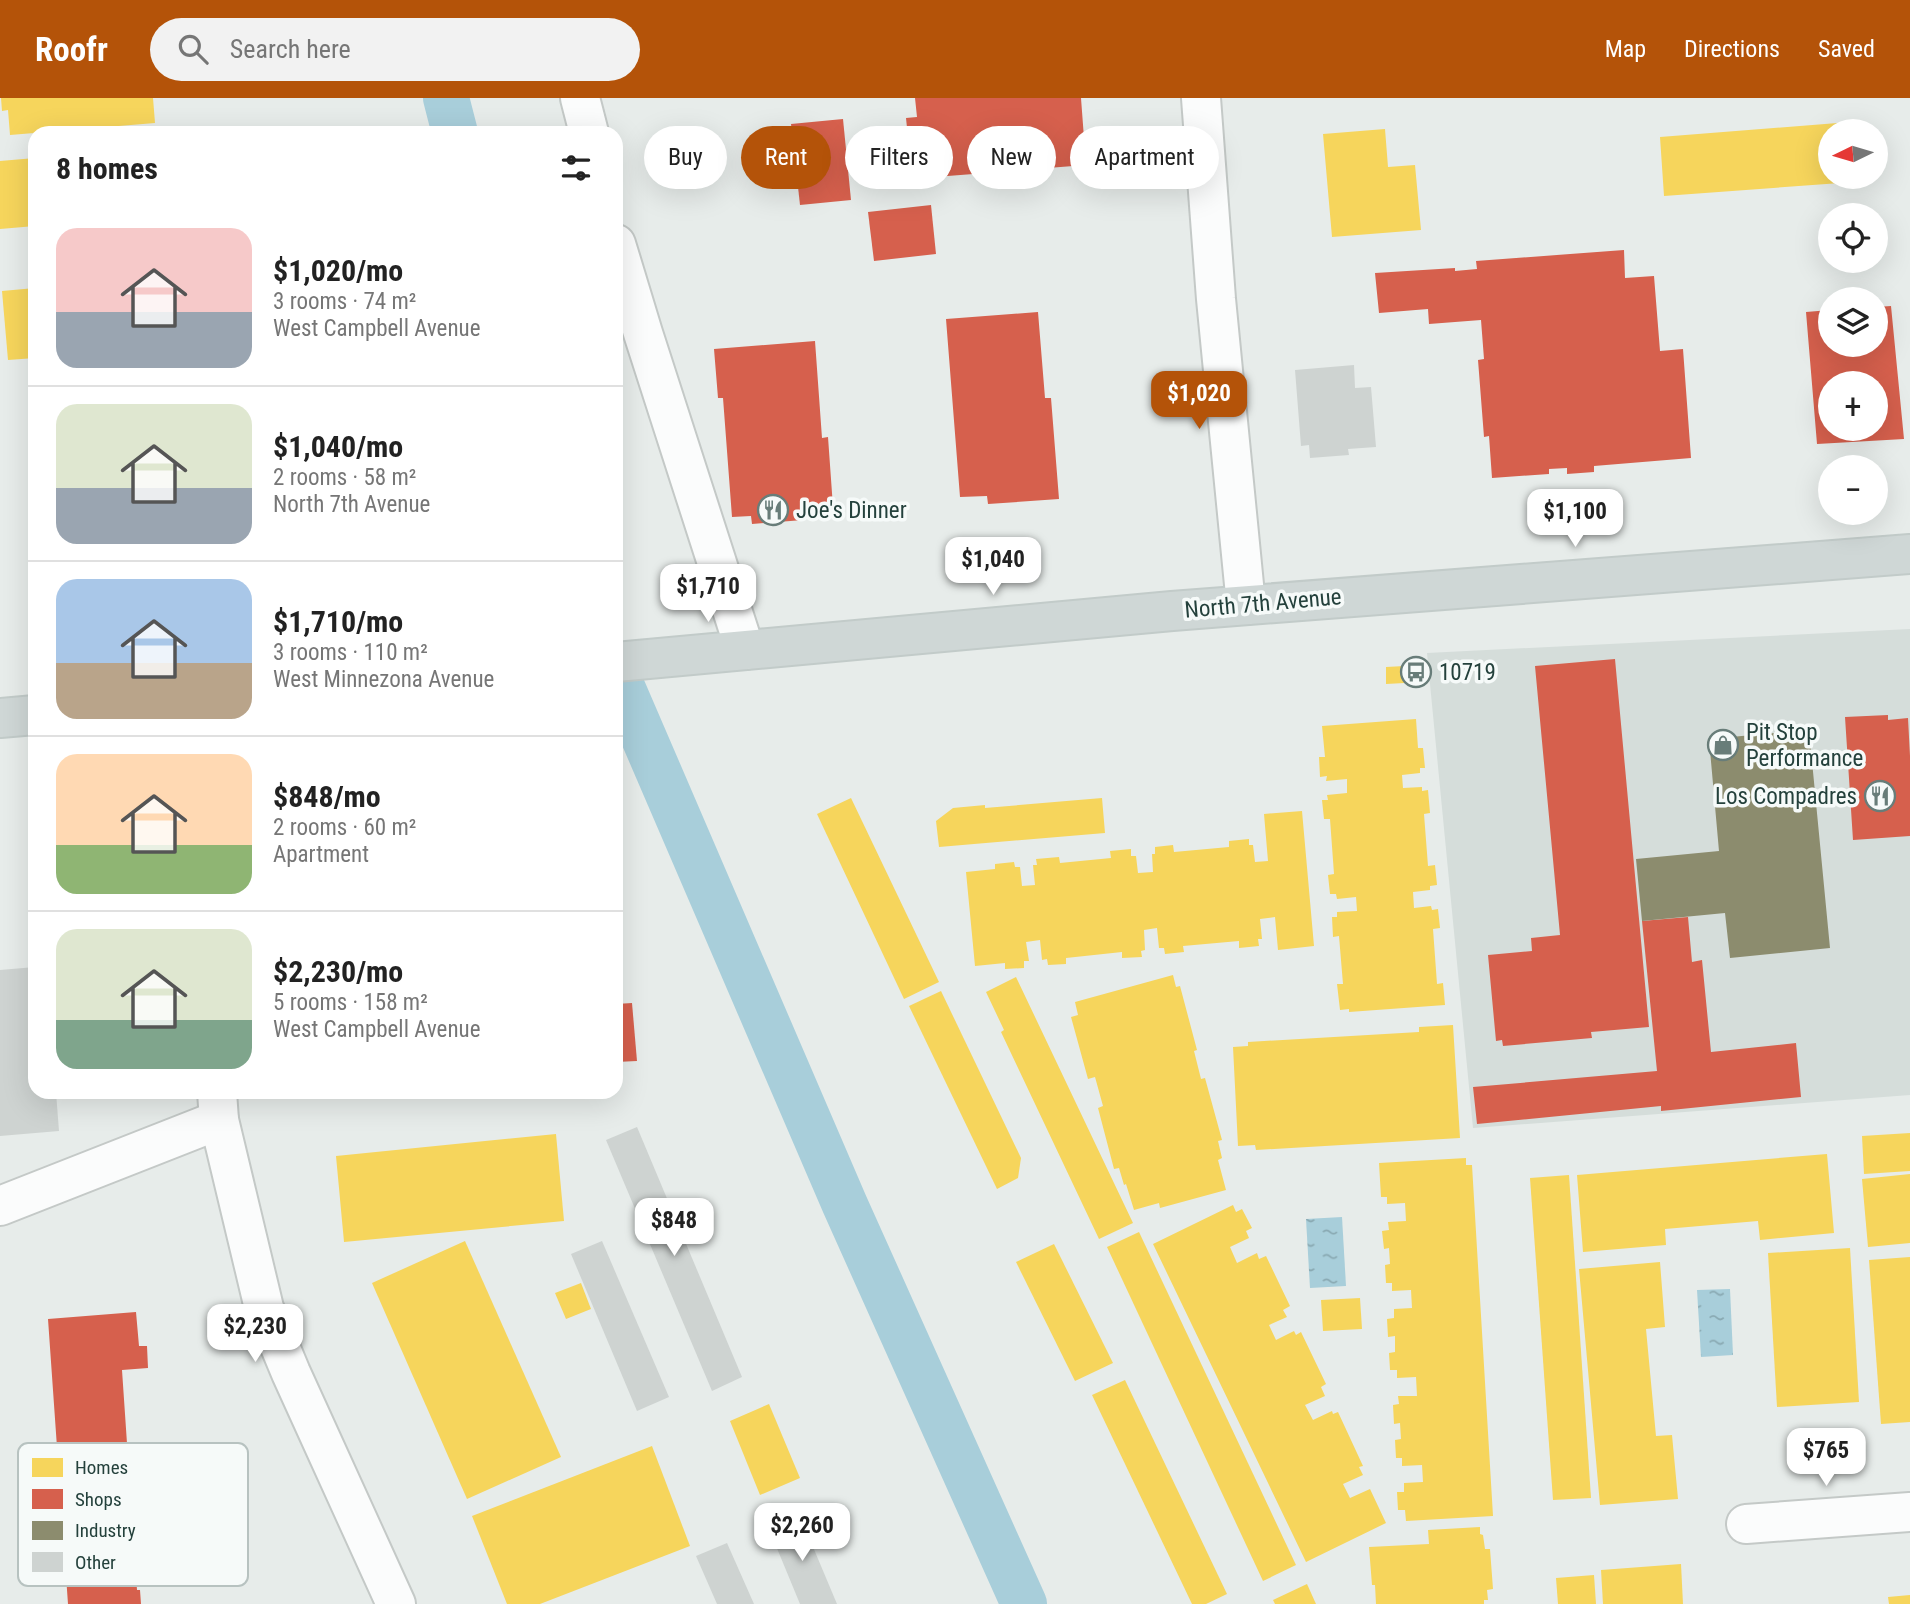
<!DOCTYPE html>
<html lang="en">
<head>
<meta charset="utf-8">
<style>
	:root { --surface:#fff; --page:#f2f2f2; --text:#222; --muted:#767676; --line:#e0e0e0; --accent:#b45309 }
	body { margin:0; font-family:"Roboto Condensed",sans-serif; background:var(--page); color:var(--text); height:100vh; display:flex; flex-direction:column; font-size:26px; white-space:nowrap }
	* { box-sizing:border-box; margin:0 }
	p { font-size:23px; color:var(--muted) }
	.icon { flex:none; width:38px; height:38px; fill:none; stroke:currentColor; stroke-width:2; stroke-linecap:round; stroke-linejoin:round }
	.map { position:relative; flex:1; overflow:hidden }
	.panel { position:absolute; left:28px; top:28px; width:595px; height:973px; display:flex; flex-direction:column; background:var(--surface); border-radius:21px; box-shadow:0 7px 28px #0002 }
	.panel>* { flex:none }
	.guide { position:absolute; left:644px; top:28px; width:665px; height:63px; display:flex; gap:14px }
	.needle { width:46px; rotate:265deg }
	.controls { position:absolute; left:1818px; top:21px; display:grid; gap:14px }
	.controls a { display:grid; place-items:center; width:70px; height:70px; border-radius:50%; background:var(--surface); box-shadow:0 7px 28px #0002; font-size:35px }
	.price { position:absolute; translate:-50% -60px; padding:0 16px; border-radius:14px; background:#fff; color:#222; font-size:23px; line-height:46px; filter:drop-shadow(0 2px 4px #0008) }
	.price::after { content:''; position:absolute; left:50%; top:42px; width:21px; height:16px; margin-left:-10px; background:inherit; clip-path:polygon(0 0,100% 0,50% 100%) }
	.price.selected { background:var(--accent); color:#fff }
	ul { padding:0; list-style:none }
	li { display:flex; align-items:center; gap:21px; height:175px; padding:0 28px }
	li+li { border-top:2px solid var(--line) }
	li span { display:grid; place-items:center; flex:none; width:196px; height:140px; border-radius:21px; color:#555 }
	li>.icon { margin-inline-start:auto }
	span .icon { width:84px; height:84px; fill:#fffc; stroke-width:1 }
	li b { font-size:30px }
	h2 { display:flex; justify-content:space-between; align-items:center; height:84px; padding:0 28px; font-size:30px }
	.chip { padding:0 24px; border-radius:32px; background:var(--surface); box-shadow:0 7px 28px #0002; font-size:24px; line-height:63px }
	.chip.selected { background:var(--accent); color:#fff }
	header { display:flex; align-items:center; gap:42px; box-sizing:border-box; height:98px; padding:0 35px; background:var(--accent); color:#fff }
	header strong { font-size:33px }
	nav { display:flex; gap:38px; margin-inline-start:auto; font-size:24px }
	.search { width:490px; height:63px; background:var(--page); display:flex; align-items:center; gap:18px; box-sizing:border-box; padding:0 24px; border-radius:38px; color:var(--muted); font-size:26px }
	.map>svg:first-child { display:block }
	.built { fill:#d5ddda }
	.water { fill:url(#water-ripples) }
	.homes { fill:#f6d55c }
	.shops { fill:#d6604d; fill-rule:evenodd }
	.industry { fill:#8c8c6e }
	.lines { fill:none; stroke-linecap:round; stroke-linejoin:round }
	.canal { stroke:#a8ceda; stroke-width:46 }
	.building { fill:#ced3d1 }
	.minor-casing { stroke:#c4c9c7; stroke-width:42 }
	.major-casing { stroke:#c2cbc9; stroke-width:42 }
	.minor { stroke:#fbfcfc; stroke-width:38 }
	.major { stroke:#cfd7d6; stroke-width:38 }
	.labels { text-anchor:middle; stroke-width:7; stroke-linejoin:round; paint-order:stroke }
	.poi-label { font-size:23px; fill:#24413c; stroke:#f6faf9; text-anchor:start }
	.street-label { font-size:23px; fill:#24413c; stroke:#f6faf9 }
	.key { fill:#f6faf9; stroke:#b7c2c0; stroke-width:2 }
	.key-label { font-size:19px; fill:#24413c }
</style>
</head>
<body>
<header>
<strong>Roofr</strong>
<div class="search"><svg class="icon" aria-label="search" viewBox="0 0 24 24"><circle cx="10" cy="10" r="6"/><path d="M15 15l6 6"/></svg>Search here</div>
<nav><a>Map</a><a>Directions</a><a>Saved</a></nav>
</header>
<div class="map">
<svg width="1910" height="1506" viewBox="0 0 1910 1506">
	<defs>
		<pattern id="water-ripples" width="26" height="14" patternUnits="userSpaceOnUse" patternTransform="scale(1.75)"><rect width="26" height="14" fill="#a8ceda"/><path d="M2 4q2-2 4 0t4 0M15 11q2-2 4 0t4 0" fill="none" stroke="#89a9b2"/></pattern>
	</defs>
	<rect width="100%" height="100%" fill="#e7ecea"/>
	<polygon class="built" points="1910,531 1910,997 1473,1030 1427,555"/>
	<g class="water">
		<polygon points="1342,1119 1346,1188 1310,1190 1306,1121"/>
		<polygon points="1730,1191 1733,1257 1701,1259 1697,1192"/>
	</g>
	<g class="homes">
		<polygon points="1,0 153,0 155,25 10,37 8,12 2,13"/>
		<polygon points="1850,24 1850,33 1830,33 1830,79 1854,79 1854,84 1664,98 1660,39"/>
		<polygon points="1385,31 1388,69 1415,67 1421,132 1332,139 1323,36"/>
		<polygon points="35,60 35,128 0,131 0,63"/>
		<polygon points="35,190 35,260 8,262 2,193"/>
		<polygon points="1423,567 1423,584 1386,586 1386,569"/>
		<polygon points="1416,621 1418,650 1423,650 1425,670 1420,670 1420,675 1402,677 1403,690 1422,689 1422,693 1428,692 1430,715 1424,716 1428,768 1435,767 1437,787 1430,788 1430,792 1413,794 1414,810 1431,808 1432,812 1438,811 1440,830 1433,831 1437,886 1443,885 1445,907 1349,914 1349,911 1340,912 1337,886 1343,886 1339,838 1333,839 1332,819 1337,819 1337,814 1357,813 1356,799 1337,801 1336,796 1330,796 1328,777 1334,776 1330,721 1324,721 1322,702 1328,702 1327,697 1347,695 1347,681 1326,683 1327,678 1320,679 1319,659 1325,659 1322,628"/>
		<polygon points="851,700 939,884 904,901 817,716"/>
		<polygon points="1102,700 1105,735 939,749 936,723 953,710 985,707 985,710"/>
		<polygon points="1302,713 1314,848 1278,852 1275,819 1260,821 1262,841 1258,841 1259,848 1239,850 1239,843 1183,848 1184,854 1165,856 1164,850 1159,850 1157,830 1144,832 1145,852 1141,853 1142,859 1122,860 1122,854 1066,860 1066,866 1048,867 1047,861 1042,862 1040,842 1026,844 1029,863 1024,863 1024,870 1005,871 1005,865 975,868 966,774 995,771 995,766 1014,764 1015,769 1020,769 1022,788 1035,787 1033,767 1037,767 1036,761 1059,759 1060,765 1111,760 1110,753 1131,751 1131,758 1136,758 1138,775 1153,774 1152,756 1155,756 1155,749 1173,747 1174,754 1229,749 1229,743 1249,741 1249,747 1253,747 1255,764 1268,763 1264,716"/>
		<polygon points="1173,877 1176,889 1180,888 1197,952 1194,953 1201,981 1205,980 1222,1042 1218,1043 1222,1060 1218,1062 1226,1092 1160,1110 1159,1105 1134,1112 1126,1086 1124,1087 1119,1070 1114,1071 1098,1010 1103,1008 1095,979 1088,981 1071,919 1078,917 1075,904"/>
		<polygon points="1016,879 1133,1125 1099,1141 1001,934 1004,932 986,894"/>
		<polygon points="941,893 1021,1060 1018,1080 997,1091 909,908"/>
		<polygon points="1453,927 1460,1040 1256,1052 1255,1047 1238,1048 1233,949 1248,948 1248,944 1419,934 1419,929"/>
		<polygon points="1910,1035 1910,1073 1864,1076 1862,1038"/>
		<polygon points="556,1036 564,1123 344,1144 336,1058"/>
		<polygon points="1827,1056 1834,1135 1760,1142 1758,1123 1665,1131 1666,1147 1583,1154 1577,1077"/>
		<polygon points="1466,1060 1466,1067 1472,1067 1493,1418 1406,1423 1405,1412 1398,1412 1397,1394 1404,1394 1404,1385 1423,1384 1422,1367 1402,1368 1402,1360 1396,1360 1395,1342 1401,1341 1400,1325 1394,1326 1393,1307 1399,1306 1398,1298 1417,1298 1416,1279 1397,1280 1397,1272 1390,1272 1389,1255 1395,1254 1395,1238 1388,1239 1387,1221 1394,1220 1394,1211 1412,1210 1411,1192 1392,1193 1392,1185 1386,1185 1385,1167 1390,1166 1389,1150 1384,1151 1382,1133 1389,1132 1388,1124 1406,1123 1405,1105 1387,1106 1387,1099 1381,1099 1379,1065"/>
		<polygon points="1910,1076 1910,1145 1868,1149 1862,1081"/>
		<polygon points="1569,1077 1591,1400 1553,1402 1530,1080"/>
		<polygon points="1233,1107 1236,1114 1242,1111 1252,1130 1246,1133 1249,1140 1230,1149 1237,1165 1257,1155 1259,1161 1266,1158 1290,1208 1283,1212 1287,1219 1269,1227 1276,1242 1294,1233 1296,1237 1301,1234 1326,1286 1321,1289 1325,1298 1305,1307 1313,1322 1332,1313 1333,1316 1338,1314 1363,1368 1359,1369 1363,1377 1343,1386 1350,1400 1370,1391 1386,1425 1306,1464 1153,1146"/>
		<polygon points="1139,1134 1296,1467 1263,1483 1107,1149"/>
		<polygon points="465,1143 561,1359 467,1401 372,1185"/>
		<polygon points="1054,1146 1113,1265 1075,1283 1016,1164"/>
		<polygon points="1850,1150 1859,1304 1777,1309 1768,1155"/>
		<polygon points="1910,1159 1910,1324 1881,1326 1869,1162"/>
		<polygon points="1660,1164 1665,1229 1646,1231 1656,1338 1672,1337 1678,1401 1600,1407 1579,1171"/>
		<polygon points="581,1185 591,1211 566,1221 555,1195"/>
		<polygon points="1360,1200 1362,1231 1323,1233 1321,1202"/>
		<polygon points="1125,1282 1227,1496 1206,1506 1192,1506 1092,1297"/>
		<polygon points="769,1306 800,1380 760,1397 730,1323"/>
		<polygon points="652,1348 690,1448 540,1506 507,1506 472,1418"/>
		<polygon points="1480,1429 1480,1436 1483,1437 1485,1451 1490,1451 1493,1491 1487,1492 1488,1502 1484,1502 1484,1506 1376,1506 1375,1487 1372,1487 1369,1449 1429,1446 1428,1432"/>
		<polygon points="1681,1466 1683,1506 1603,1506 1601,1472"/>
		<polygon points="1594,1477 1596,1506 1558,1506 1556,1480"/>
		<polygon points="1307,1486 1316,1506 1275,1506 1273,1502"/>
		<polygon points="1910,1497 1910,1506 1889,1506 1888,1499"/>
	</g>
	<g class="shops">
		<polygon points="915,0 1081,0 1086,67 922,80 920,58 910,59 906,20 917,19"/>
		<polygon points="843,21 851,102 800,107 791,26"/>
		<polygon points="931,107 936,156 874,163 868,114"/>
		<polygon points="1624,152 1625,180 1654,178 1660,253 1683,251 1691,360 1594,368 1594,374 1567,376 1567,370 1549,371 1549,376 1492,380 1489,338 1484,339 1478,262 1484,261 1481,222 1429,226 1428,211 1379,215 1375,175 1455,170 1455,173 1477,171 1476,163"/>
		<path d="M 1891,208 L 1904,341 L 1817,346 L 1806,214 L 1830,212 L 1830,247 L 1876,247 L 1876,209 ZM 1830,285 L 1876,285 L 1876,331 L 1830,331 Z"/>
		<polygon points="1038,214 1045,300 1051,300 1059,401 988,406 987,398 960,399 946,221"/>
		<polygon points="815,243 822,340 828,339 833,409 803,412 803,422 752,426 751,418 732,419 723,300 718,300 714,251"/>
		<polygon points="1615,561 1649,929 1591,934 1592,940 1503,948 1502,942 1496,943 1488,857 1532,853 1531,840 1560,837 1535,568"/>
		<polygon points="1888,617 1888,622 1908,620 1910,658 1910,738 1853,742 1845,619"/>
		<polygon points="1688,819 1692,864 1702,862 1711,954 1796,945 1801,999 1661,1013 1661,1008 1477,1026 1473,989 1657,973 1642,823"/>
		<polygon points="632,905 637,963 616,964 616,906"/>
		<polygon points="136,1214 139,1248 147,1248 148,1270 122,1272 137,1492 140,1492 141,1506 68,1506 48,1221"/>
	</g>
	<polygon class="industry" points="1809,632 1830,850 1730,860 1725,815 1642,823 1636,761 1719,753 1709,641"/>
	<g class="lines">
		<g class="canal">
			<polyline points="446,0 455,35"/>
			<polyline points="616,575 845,1107 1024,1506"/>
		</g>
	</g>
	<g class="building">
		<polygon points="1354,267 1355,290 1371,289 1376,349 1348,351 1349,357 1310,360 1309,347 1301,348 1295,272"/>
		<polygon points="35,869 35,994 56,994 59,1033 0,1038 0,872"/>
		<polygon points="637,1029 742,1279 712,1293 606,1042"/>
		<polygon points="602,1143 669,1299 637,1313 571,1156"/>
		<polygon points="800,1418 837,1506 800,1506 769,1431"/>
		<polygon points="727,1445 754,1506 717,1506 696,1458"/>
	</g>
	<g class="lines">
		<g class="minor-casing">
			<g id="minor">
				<polyline points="580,0 589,35"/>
				<polyline points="1201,0 1216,201 1246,507"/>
				<polyline points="616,146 643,235 745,552"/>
				<polyline points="217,994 219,1022 264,1210 291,1275 396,1506"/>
				<polyline points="0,1108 219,1022"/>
				<polyline points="1746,1426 1910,1414"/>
			</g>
		</g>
		<g class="major-casing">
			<g id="major">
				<polyline points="616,564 1172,513 1910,456"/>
				<polyline points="0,620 35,617"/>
			</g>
		</g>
		<use href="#minor" class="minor"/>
		<use href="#major" class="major"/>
	</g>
	<defs>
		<g id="restaurant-ring" transform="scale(1.575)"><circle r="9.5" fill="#f6faf9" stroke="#687d79" stroke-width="1.5"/><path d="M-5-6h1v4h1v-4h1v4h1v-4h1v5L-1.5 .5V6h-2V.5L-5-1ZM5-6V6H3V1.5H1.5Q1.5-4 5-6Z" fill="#687d79"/></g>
		<g id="bus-ring" transform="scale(1.575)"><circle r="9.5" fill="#f6faf9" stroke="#687d79" stroke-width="1.5"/><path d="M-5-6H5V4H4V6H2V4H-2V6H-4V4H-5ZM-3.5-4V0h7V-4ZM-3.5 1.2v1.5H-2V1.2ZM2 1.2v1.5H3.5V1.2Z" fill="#687d79"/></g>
		<g id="shop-ring" transform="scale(1.575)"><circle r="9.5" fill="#f6faf9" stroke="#687d79" stroke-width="1.5"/><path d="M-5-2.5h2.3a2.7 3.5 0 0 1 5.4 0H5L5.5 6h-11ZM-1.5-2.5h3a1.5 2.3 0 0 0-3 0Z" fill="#687d79"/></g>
	</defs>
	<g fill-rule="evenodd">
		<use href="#restaurant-ring" x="773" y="412"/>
		<use href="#bus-ring" x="1416" y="574"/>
		<use href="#shop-ring" x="1723" y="647"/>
		<use href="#restaurant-ring" x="1880" y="698"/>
	</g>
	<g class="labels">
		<g class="poi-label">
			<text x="796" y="420">Joe's Dinner</text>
			<text x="1439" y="582">10719</text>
			<text x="1746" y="642">Pit Stop<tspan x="1746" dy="26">Performance</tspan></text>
			<text x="1857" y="706" text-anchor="end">Los Compadres</text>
		</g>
		<g class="street-label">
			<text transform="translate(1263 505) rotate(-5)" y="8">North 7th Avenue</text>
		</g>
	</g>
	<rect x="18" y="1345" width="230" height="143" rx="10" class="key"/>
	<rect x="32" y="1360" width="31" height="19" fill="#f6d55c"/>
	<rect x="32" y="1391" width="31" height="20" fill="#d6604d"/>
	<rect x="32" y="1423" width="31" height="19" fill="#8c8c6e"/>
	<rect x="32" y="1454" width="31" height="20" fill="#ced3d1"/>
	<g class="key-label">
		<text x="75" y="1376">Homes</text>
		<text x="75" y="1408">Shops</text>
		<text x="75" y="1439">Industry</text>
		<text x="75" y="1471">Other</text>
	</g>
</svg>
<div class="controls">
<a><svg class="needle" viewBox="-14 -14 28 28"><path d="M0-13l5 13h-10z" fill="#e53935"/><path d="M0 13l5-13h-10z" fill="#767676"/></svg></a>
<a><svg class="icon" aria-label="locate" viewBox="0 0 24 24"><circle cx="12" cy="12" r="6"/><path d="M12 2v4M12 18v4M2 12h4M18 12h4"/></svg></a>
<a><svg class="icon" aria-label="layers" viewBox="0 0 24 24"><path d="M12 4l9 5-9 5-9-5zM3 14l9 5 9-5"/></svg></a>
<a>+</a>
<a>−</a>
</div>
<b class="price selected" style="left:1199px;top:333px">$1,020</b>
<b class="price" style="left:1575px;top:451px">$1,100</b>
<b class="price" style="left:993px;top:499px">$1,040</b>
<b class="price" style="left:708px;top:526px">$1,710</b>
<b class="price" style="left:674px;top:1160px">$848</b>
<b class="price" style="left:255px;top:1266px">$2,230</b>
<b class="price" style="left:1826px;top:1390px">$765</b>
<b class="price" style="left:802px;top:1465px">$2,260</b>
<div class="guide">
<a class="chip">Buy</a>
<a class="chip selected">Rent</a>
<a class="chip">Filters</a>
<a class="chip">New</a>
<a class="chip">Apartment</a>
</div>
<section class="panel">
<h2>8 homes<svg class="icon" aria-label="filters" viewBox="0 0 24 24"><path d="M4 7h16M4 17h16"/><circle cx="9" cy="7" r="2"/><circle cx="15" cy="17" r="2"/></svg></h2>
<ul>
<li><span style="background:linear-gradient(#f6c9c9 60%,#9aa5b1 0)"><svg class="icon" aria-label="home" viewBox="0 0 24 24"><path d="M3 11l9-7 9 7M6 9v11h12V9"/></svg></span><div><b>$1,020/mo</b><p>3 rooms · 74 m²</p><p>West Campbell Avenue</p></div></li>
<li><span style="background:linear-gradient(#dfe7d0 60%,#9aa5b1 0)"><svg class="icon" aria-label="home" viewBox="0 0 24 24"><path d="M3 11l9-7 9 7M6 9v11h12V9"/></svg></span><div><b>$1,040/mo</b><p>2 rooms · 58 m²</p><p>North 7th Avenue</p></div></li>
<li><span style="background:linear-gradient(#a9c7e8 60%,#b9a48a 0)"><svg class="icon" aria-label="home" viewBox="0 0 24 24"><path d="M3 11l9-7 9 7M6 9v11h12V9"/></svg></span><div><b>$1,710/mo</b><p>3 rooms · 110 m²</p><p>West Minnezona Avenue</p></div></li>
<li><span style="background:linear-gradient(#ffd9b3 65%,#8fb573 0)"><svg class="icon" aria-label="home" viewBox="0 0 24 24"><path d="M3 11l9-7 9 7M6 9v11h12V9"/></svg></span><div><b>$848/mo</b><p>2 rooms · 60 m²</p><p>Apartment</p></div></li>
<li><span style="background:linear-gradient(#dfe7d0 65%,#7fa58c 0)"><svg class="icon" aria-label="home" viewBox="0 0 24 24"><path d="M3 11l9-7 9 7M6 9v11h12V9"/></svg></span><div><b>$2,230/mo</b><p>5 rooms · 158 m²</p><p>West Campbell Avenue</p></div></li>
</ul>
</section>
</div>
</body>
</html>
